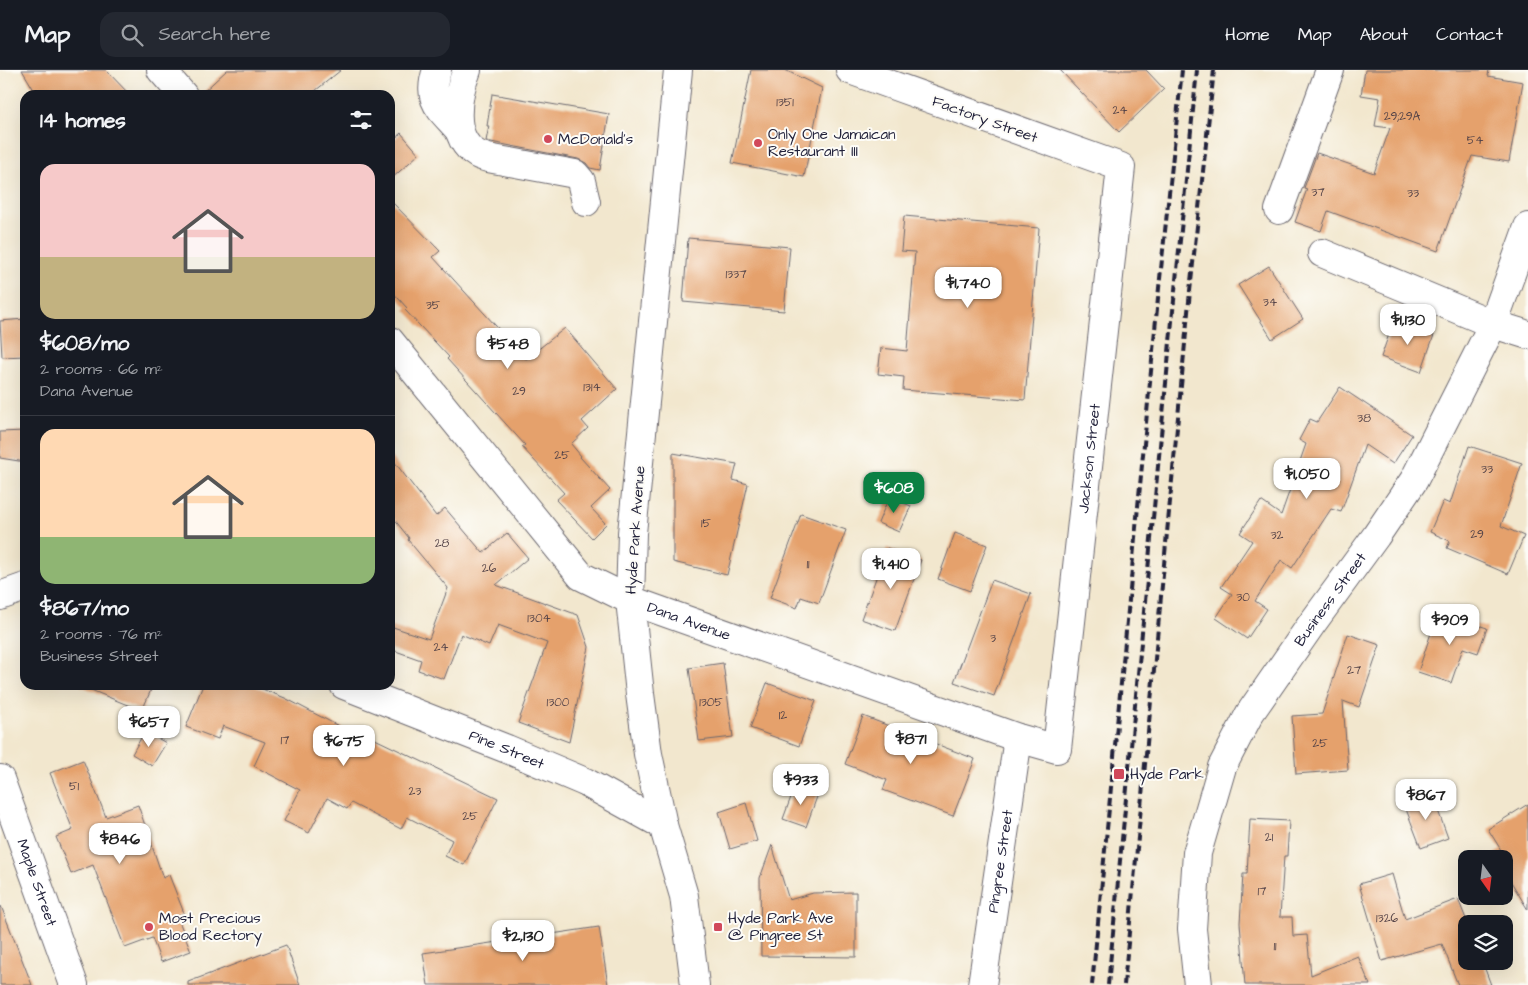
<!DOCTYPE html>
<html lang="en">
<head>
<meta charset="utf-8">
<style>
	:root { --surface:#171b24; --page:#242831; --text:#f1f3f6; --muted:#9ea1a6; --line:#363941; --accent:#0b8043 }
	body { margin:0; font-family:"Architects Daughter",sans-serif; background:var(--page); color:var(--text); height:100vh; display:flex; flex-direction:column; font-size:19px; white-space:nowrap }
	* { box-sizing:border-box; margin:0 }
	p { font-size:16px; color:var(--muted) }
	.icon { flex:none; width:28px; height:28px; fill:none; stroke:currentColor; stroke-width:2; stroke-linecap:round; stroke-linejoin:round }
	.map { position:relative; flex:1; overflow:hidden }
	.details { position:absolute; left:20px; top:20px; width:375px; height:600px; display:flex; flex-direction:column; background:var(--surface); border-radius:15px; box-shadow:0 5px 20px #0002 }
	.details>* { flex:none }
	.needle { width:32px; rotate:166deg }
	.controls { position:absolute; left:1458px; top:780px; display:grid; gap:10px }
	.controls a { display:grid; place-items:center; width:55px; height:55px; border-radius:10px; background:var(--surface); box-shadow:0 5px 20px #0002; font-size:25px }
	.price { position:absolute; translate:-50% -42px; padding:0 11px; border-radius:10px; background:#fff; color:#222; font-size:16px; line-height:32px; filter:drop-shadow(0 1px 2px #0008) }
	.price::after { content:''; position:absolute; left:50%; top:30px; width:15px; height:11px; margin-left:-8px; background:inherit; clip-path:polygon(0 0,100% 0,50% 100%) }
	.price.selected { background:var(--accent); color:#fff }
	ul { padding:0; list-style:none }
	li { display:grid; align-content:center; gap:10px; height:265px; padding:0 20px }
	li+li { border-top:1px solid var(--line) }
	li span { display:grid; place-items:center; height:155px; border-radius:15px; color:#555 }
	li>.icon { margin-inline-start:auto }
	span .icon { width:90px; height:90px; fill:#fffc; stroke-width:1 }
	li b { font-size:21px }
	h2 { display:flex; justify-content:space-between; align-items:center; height:60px; padding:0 20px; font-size:21px }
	header { display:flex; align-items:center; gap:30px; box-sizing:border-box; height:70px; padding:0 25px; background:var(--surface); border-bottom:1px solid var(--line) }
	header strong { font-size:24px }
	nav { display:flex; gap:28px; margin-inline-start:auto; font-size:18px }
	.search { width:350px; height:45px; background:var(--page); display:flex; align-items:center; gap:12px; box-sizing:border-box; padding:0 18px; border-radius:15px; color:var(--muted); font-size:19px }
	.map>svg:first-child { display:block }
	.building { fill:#e5a16c }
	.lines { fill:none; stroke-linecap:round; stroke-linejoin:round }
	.minor-casing { stroke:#6b676e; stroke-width:30 }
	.major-casing { stroke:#6b676e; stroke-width:30 }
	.minor { stroke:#fff; stroke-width:28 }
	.major { stroke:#fff; stroke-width:28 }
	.rail { stroke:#22223b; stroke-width:4; stroke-dasharray:8 4; stroke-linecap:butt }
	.poi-dot { fill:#d1495b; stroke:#fdfcf7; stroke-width:2 }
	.labels { text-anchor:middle; stroke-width:4; stroke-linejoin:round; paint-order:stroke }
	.number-label { font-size:12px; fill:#534247 }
	.street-label { font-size:15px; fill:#22223b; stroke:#fdfcf7 }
	.poi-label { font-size:15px; fill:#22223b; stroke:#fdfcf7; text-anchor:start }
</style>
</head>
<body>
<header>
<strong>Map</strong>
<div class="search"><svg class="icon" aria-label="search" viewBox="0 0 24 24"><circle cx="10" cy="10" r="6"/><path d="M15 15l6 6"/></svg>Search here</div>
<nav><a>Home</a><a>Map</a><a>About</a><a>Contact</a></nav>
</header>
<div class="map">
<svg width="1528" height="915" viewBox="0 0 1528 915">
	<rect width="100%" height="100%" fill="#fdfcf7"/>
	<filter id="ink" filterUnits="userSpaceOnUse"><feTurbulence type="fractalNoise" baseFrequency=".02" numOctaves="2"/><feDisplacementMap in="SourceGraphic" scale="10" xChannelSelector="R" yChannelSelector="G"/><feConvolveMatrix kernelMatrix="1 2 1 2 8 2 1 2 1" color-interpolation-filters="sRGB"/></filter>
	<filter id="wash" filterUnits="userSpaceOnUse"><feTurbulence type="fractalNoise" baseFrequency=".0096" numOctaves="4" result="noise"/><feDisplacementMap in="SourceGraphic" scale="20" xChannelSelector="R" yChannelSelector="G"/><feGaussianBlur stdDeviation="1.12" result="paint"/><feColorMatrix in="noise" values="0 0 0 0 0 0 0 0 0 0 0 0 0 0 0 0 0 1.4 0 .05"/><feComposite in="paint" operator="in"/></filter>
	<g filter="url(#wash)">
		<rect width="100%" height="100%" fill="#f2e7ce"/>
		<g id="blocks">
			<g class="building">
				<polygon points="22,0 106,0 130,25 37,25"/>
				<polygon points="227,0 341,0 310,25 200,25"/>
				<polygon points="751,0 785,0 822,18 804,107 732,93"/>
				<polygon points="1060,0 1146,0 1164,19 1119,62"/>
				<polygon points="1365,0 1489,0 1488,6 1523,12 1509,92 1472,86 1438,181 1328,141 1321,161 1295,152 1307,119 1304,118 1317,83 1374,103 1390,58 1375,56 1380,28 1361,25"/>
				<polygon points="492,24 609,44 600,100 590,98 586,93 578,89 486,71 489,56 487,56"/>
				<polygon points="401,63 419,84 390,110 390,73"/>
				<polygon points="390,130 440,181 433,187 526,289 565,258 617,319 582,351 588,358 571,374 581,386 580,387 610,420 591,438 606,454 592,468 556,430 564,423 522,377 525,375 447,289 449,287 405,240 407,238 390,219"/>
				<polygon points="904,146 1039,158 1025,330 903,320 904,307 878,304 881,278 907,281 915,182 901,181"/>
				<polygon points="688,168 790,177 784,241 683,232"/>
				<polygon points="1269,196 1303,249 1272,269 1238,215"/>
				<polygon points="25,249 25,286 2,287 0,251"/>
				<polygon points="1394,250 1434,265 1421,302 1381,287"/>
				<polygon points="1340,317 1412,365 1393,394 1365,375 1341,442 1331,439 1292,498 1281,490 1255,531 1267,539 1247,569 1216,548 1232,524 1221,517 1252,471 1240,463 1261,431 1281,445 1306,374 1299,370 1310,349 1317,352"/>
				<polygon points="25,361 25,392 0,388 0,362"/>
				<polygon points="1469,376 1522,393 1501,456 1524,466 1508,504 1447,478 1450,471 1430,462 1443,431 1450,434"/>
				<polygon points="673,383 737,394 733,410 748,414 727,505 673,492"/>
				<polygon points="390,386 436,446 445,438 483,483 507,463 528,488 496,515 578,545 589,577 569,672 518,653 547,573 498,555 489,576 461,564 444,609 418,600 421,590 390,579 390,556 429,569 448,518 408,470 409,468 390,444"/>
				<polygon points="889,427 911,436 899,462 878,453"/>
				<polygon points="801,444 846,460 819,533 801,527 797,538 770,528"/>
				<polygon points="955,463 987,475 970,521 938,509"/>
				<polygon points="887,478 921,490 895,561 861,549"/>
				<polygon points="992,510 1031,524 994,626 954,612"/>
				<polygon points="1438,542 1487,558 1478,583 1463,578 1451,613 1418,602"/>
				<polygon points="1348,564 1380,575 1359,637 1343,631 1348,700 1296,704 1292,646 1322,644"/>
				<polygon points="723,593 733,667 699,671 689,598"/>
				<polygon points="767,613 816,631 799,676 750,658"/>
				<polygon points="79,615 153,615 142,641"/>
				<polygon points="203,615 252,615 285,628 348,661 350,657 498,728 464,795 445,786 452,770 407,747 401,759 351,733 347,739 327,728 309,763 284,751 300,720 254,696 265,672 223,656 218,669 186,657"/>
				<polygon points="863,646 975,689 953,746 883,720 887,710 845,694"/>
				<polygon points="145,661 166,673 152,696 132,684"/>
				<polygon points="83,690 106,747 138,735 163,808 169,805 184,843 177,846 191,881 161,892 152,868 125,878 93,795 71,804 56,767 73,760 50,703"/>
				<polygon points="795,716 818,724 806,757 783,749"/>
				<polygon points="1432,724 1448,768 1421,778 1404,734"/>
				<polygon points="746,733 757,771 730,779 719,742"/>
				<polygon points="1528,734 1528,840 1504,800 1504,789 1497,789 1494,784 1501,780 1488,759"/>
				<polygon points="1250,749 1289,751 1287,786 1284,786 1280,847 1292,847 1293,866 1307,865 1311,905 1358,886 1370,915 1245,915 1240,853 1243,804 1247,804"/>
				<polygon points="772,775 789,830 813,823 856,822 856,887 761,886 760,808"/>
				<polygon points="1392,804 1405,849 1458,829 1468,854 1466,854 1466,891 1482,891 1491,915 1458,915 1442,874 1382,891 1359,814"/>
				<polygon points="1,836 32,915 0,915 0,837"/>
				<polygon points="599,857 608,915 428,915 423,883"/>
				<polygon points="286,875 300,915 188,915 188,912"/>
			</g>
		</g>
	</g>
	<g filter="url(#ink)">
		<use href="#blocks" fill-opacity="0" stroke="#6b676e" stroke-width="1"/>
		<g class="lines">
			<g class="minor-casing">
				<g id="minor">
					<polyline points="161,0 183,25"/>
					<path d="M 437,0 C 426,31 440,38 459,60"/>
					<path d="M 467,0 C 457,25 449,68 477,84 C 480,86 485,87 488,88 L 575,104 L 581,111 L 586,132"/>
					<polyline points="1279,140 1330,0"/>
					<polyline points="1322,183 1493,254 1528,265"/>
					<path id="s1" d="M 390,271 L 581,506 L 630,530 L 1018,668 L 1057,679 L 1121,97 L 850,0"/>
					<polyline points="0,526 25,517"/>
					<path id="s2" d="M 344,615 L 507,679 L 585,712 L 663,755"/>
					<path id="s3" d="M 0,709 L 74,915"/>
					<path id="s4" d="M 982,915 L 1018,668"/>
					<path id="s5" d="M 1198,915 L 1192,859 L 1197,783 L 1222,697 L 1250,643 L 1311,555 L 1376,466 L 1414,410 L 1493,254 L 1528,157"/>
				</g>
			</g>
			<g class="major-casing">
				<polyline id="major" points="678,0 632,463 630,530 640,624 648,684 663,755 684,826 695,915"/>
			</g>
			<use href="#minor" class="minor"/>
			<use href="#major" class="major"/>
			<g class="rail">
				<polyline points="1092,915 1159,218 1182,0"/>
				<polyline points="1108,915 1175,220 1197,0"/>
				<polyline points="1124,915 1190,221 1214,0"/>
			</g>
		</g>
	</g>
	<g class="poi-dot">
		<circle cx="548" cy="69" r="5"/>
		<circle cx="758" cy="73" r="5"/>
		<rect x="1113" y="698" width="12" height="12" rx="2.5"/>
		<circle cx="149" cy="857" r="5"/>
		<rect x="713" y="852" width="10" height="10" rx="2.5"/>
	</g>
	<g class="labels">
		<g class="number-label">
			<text x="785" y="36">1351</text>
			<text x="1120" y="44">24</text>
			<text x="1402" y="50">29;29A</text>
			<text x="1475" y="74">54</text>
			<text x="1318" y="126">37</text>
			<text x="1413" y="127">33</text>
			<text x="736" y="208">1337</text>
			<text x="1270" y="236">34</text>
			<text x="433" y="239">35</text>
			<text x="592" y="321">1314</text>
			<text x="519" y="325">29</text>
			<text x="1364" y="352">38</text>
			<text x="562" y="389">25</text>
			<text x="1487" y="403">33</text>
			<text x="706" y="457">15</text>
			<text x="1477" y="468">29</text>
			<text x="1277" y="469">32</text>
			<text x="442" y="477">28</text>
			<text x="808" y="498">11</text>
			<text x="489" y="502">26</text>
			<text x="1243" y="531">30</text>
			<text x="539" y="552">1304</text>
			<text x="993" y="572">3</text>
			<text x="441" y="581">24</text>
			<text x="1354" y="604">27</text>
			<text x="558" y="636">1300</text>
			<text x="711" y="636">1305</text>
			<text x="783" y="649">12</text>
			<text x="285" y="674">17</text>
			<text x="1320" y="677">25</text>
			<text x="74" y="720">51</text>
			<text x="415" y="725">23</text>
			<text x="470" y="750">25</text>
			<text x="1269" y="771">21</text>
			<text x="1262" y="825">17</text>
			<text x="1387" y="852">1326</text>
			<text x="1275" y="880">11</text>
		</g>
		<g class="street-label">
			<text transform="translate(985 49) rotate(20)" y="5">Factory Street</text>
			<text dy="5" stroke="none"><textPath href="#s1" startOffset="1102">Jackson Street</textPath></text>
			<text transform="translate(635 460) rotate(-86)" y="5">Hyde Park Avenue</text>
			<text dy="5" stroke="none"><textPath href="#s5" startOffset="422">Business Street</textPath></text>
			<text dy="5" stroke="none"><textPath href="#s1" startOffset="420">Dana Avenue</textPath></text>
			<text dy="5" stroke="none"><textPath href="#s2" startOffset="175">Pine Street</textPath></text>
			<text dy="5" stroke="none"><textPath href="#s4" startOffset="125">Pingree Street</textPath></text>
			<text dy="5" stroke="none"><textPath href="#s3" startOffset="110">Maple Street</textPath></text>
		</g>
		<g class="poi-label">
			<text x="768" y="69">Only One Jamaican<tspan x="768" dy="17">Restaurant III</tspan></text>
			<text x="558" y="74">McDonald's</text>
			<text x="1130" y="709">Hyde Park</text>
			<text x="159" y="853">Most Precious<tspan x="159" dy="17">Blood Rectory</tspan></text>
			<text x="728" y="853">Hyde Park Ave<tspan x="728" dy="17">@ Pingree St</tspan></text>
		</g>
	</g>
</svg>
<div class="controls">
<a><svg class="needle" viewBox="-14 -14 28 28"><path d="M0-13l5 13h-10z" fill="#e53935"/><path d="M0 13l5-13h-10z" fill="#9ea1a6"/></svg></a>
<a><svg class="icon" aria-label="layers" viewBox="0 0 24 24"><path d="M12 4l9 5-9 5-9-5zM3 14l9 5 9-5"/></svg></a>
</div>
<b class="price" style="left:968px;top:239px">$1,740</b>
<b class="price" style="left:1408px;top:276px">$1,130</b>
<b class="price" style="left:508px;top:300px">$548</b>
<b class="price" style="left:1307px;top:430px">$1,050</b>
<b class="price selected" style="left:894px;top:444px">$608</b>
<b class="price" style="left:891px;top:520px">$1,410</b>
<b class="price" style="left:1450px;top:576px">$909</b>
<b class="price" style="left:149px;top:678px">$657</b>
<b class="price" style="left:911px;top:695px">$871</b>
<b class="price" style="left:344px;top:697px">$675</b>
<b class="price" style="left:801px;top:736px">$933</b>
<b class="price" style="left:1426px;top:751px">$867</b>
<b class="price" style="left:120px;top:795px">$846</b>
<b class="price" style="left:523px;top:892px">$2,130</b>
<section class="details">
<h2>14 homes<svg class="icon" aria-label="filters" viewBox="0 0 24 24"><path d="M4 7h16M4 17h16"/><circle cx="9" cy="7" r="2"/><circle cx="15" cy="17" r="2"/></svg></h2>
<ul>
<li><span style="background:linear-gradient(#f6c9c9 60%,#c2b280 0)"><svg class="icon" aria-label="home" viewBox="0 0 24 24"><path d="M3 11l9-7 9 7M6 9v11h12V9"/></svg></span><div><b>$608/mo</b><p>2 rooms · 66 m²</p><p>Dana Avenue</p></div></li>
<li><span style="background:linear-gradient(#ffd9b3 70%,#8fb573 0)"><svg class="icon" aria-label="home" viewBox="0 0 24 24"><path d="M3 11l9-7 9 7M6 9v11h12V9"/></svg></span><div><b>$867/mo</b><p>2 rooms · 76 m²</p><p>Business Street</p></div></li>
</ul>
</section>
</div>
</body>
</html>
